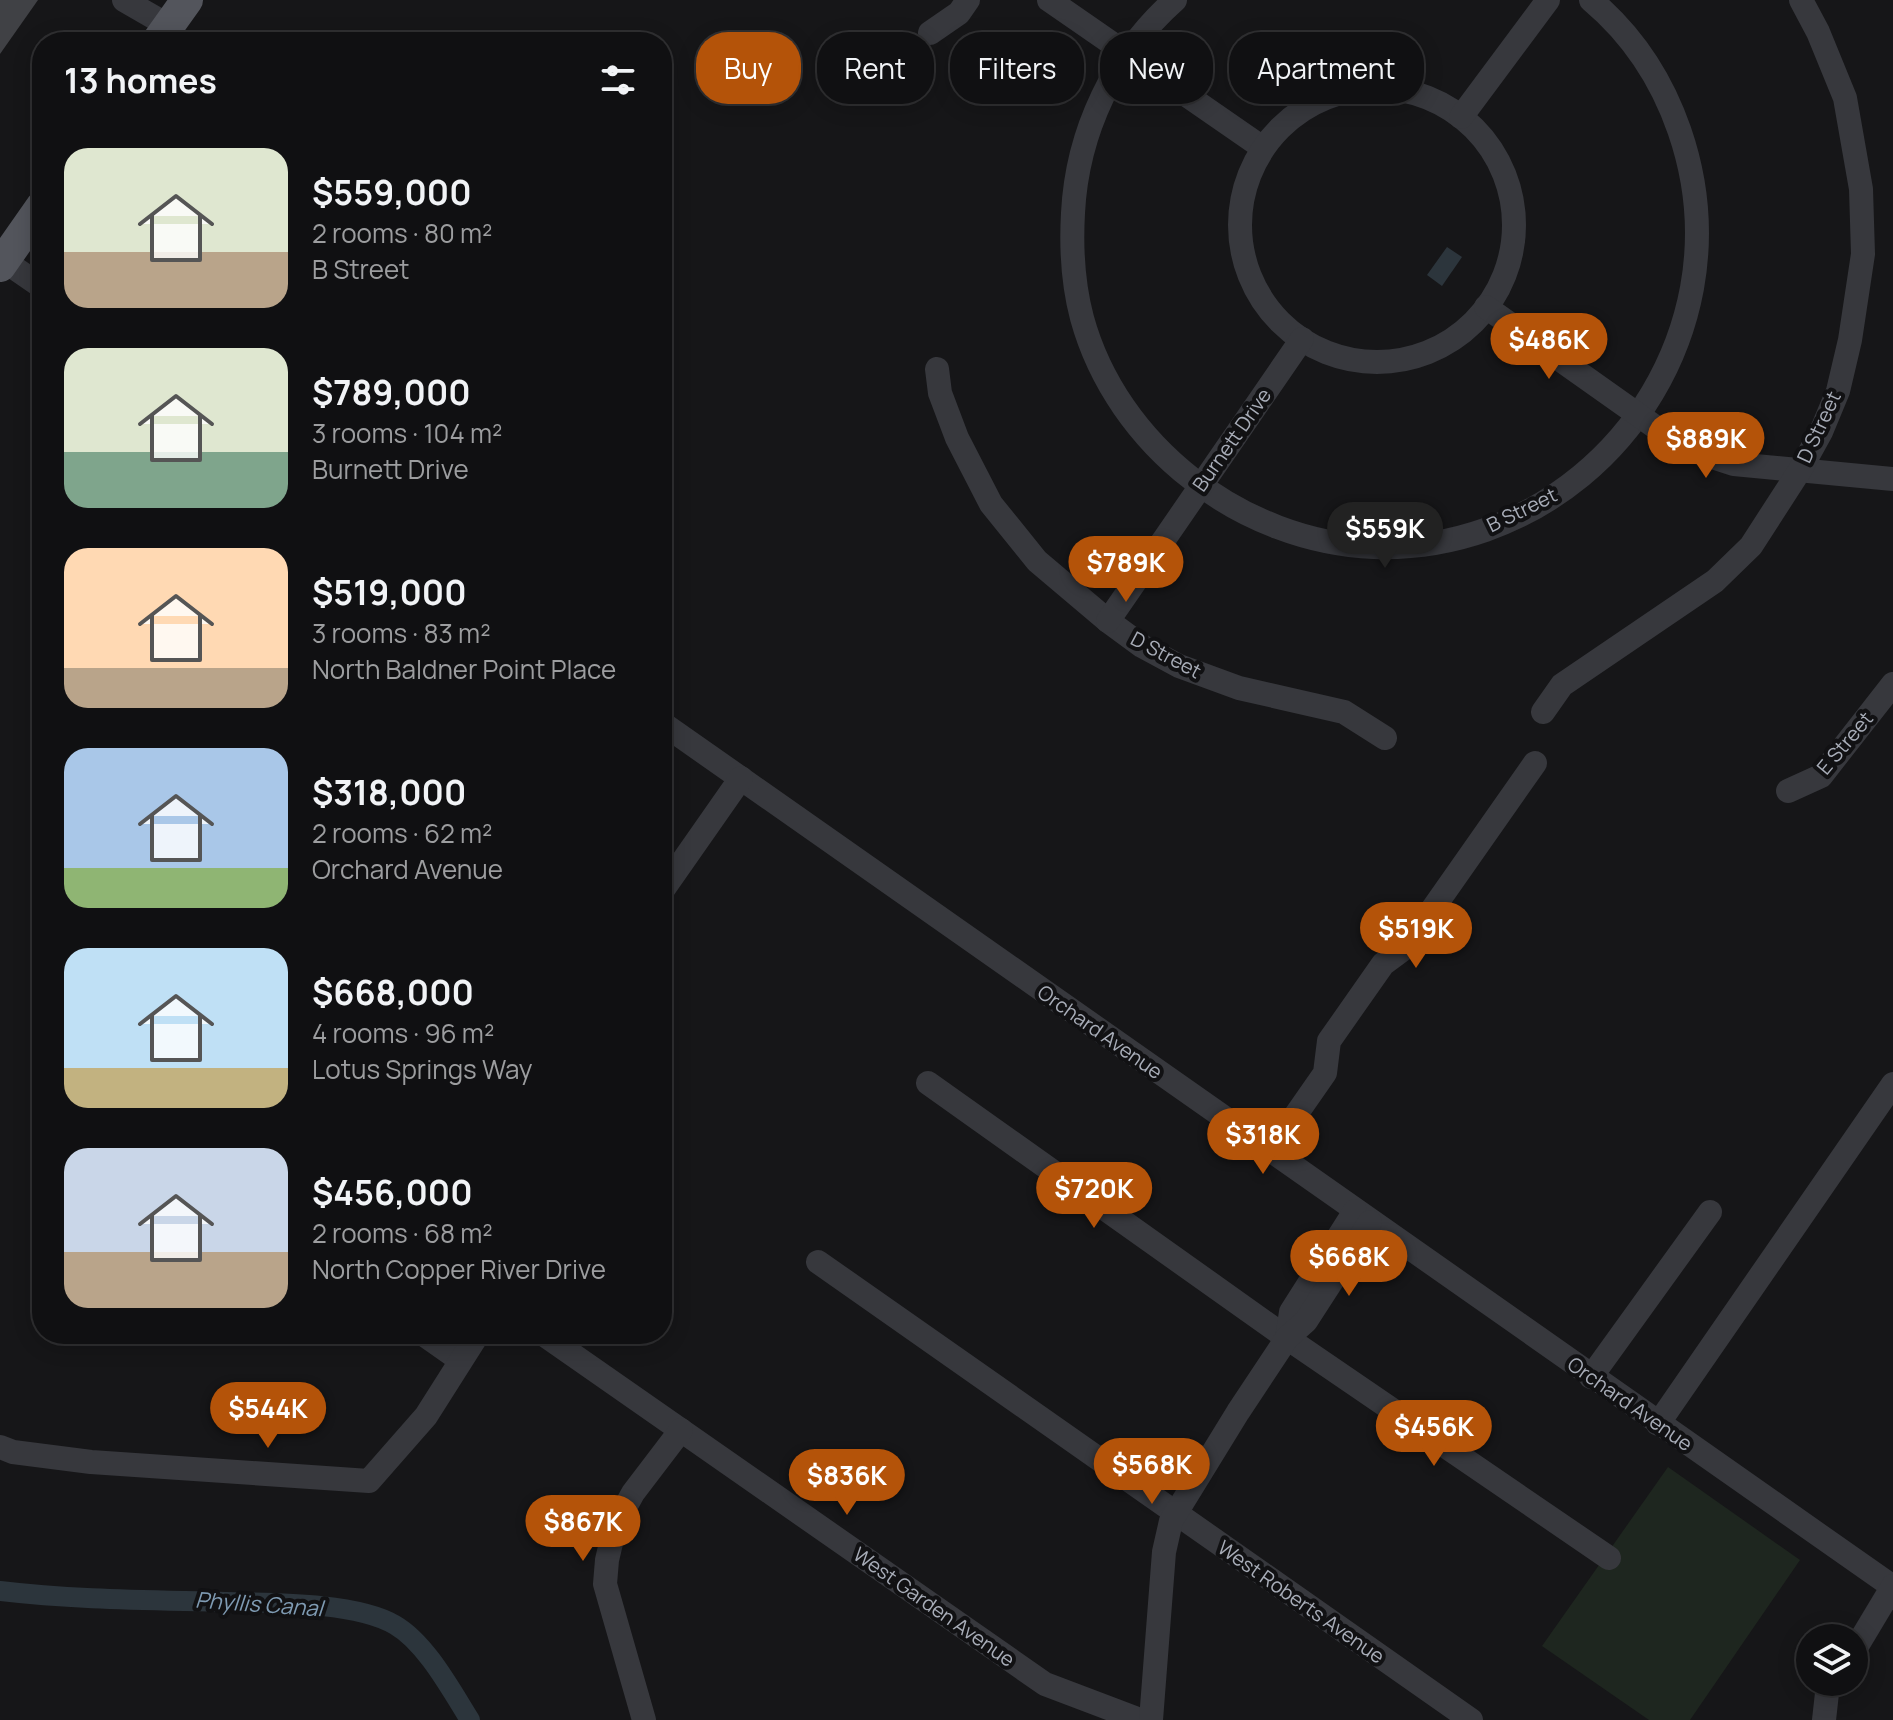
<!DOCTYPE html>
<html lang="en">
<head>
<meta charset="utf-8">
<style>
	:root { --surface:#101012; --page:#1e1e20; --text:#f1f3f6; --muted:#9c9d9f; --line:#303032; --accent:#b45309 }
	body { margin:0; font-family:Manrope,sans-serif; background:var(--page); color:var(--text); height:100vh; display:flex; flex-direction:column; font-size:30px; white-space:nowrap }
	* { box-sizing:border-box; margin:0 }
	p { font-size:26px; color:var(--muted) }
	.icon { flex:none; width:44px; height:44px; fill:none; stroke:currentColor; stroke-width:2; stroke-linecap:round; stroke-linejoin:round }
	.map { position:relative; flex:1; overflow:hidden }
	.sheet { position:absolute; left:32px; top:32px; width:640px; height:1312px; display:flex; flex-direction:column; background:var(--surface); border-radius:32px; box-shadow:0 4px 20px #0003,0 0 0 2px var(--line) }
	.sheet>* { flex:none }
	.guide { position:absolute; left:696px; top:32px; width:760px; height:72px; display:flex; gap:16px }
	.controls { position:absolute; left:1796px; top:1624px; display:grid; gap:16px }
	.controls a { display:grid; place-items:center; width:72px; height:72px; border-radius:50%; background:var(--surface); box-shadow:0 4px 20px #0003,0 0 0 2px var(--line); font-size:40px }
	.price { position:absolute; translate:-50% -68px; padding:0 18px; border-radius:28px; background:var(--accent); color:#fff; font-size:26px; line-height:52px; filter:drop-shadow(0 2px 4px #0008) }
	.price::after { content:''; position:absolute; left:50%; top:48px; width:24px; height:18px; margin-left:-12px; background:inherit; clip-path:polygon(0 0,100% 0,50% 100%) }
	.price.on { background:#222; color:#fff }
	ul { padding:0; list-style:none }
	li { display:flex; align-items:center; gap:24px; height:200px; padding:0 32px }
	li span { display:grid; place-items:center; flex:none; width:224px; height:160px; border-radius:24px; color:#555 }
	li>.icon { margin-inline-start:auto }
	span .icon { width:96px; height:96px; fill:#fffc; stroke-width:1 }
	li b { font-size:34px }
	h2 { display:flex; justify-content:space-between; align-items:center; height:96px; padding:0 32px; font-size:34px }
	.chip { padding:0 28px; border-radius:32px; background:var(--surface); box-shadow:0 4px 20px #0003,0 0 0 2px var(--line); font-size:28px; line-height:72px }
	.chip.on { background:var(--accent); color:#fff }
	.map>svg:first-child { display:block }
	.green { fill:#1e261f }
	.water { fill:#2c353c }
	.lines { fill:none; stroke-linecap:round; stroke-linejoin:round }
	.canal { stroke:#2c353c; stroke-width:20 }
	.building { fill:#404145 }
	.minor { stroke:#37383d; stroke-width:24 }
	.major { stroke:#53555c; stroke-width:32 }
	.labels { text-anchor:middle; stroke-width:8; stroke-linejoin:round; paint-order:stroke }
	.street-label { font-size:20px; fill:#a8adb8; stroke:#111113 }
	.water-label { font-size:22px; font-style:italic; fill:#7f9bb3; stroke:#111113 }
</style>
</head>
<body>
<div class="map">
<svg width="1893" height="1720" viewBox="0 0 1893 1720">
	<rect width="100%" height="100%" fill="#161618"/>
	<polygon class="green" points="1668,1467 1800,1560 1690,1720 1649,1720 1542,1646"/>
	<polygon class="water" points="1447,247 1462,257 1442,286 1427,275"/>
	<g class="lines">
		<path class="canal" d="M 0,1591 C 75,1600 151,1600 226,1602 C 272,1603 356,1602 395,1625 C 426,1643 451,1690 470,1720"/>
	</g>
	<polygon class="building" points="0,0 38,0 0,54"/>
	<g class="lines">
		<g class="minor">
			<polyline points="124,0 169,26"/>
			<polyline points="1049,0 1263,148"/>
			<path d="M 1175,0 C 1114,54 1077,132 1073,213 C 1071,248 1073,284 1082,318 C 1117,446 1242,542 1374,547 C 1530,552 1664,439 1692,288 C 1711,183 1673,69 1591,0"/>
			<polyline points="930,33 959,13 968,0"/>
			<circle cx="1377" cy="225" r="137"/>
			<polyline points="1461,117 1548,0"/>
			<polyline points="0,258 42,287"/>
			<polyline points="1486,307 1685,448 1734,464 1893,479"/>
			<polyline points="937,369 940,393 957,438 991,504 1037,561 1108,621 1142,646 1179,666 1239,688 1344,712 1385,738"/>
			<polyline points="1108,621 1302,339"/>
			<polyline points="1543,712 1562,685 1715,581 1751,546 1800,470 1821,432 1838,391 1850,340 1863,254 1861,189 1845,98 1818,32 1801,0"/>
			<polyline points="662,723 1893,1587"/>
			<polyline points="1788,791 1821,776 1893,684"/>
			<polyline points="662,891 741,778"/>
			<polyline points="928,1083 1287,1338 1609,1558"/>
			<polyline points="1270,1152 1325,1073 1329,1041 1383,964 1406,947 1535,763"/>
			<polyline points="818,1262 1471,1720"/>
			<polyline points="423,1334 460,1360"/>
			<polyline points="543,1334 1045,1684 1140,1720"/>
			<polyline points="1287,1338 1291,1312 1355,1211"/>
			<polyline points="1591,1377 1710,1212"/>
			<polyline points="1658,1424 1893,1084"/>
			<polyline points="0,1447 13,1452 91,1462 369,1481 426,1416 478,1334"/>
			<polyline points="1854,1651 1893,1586"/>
			<polyline points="644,1720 605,1584 607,1560 615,1526 633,1493 681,1430"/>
			<polyline points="1151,1720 1164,1552 1171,1521 1238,1412 1287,1338 1306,1321 1370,1222"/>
			<polyline points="1824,1720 1827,1693 1834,1682"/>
		</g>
		<g class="major">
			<polyline points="157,42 187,0"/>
			<polyline points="0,266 42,206"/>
		</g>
	</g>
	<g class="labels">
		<g class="street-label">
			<text transform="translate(1819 427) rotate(-65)" y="7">D Street</text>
			<text transform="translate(1232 440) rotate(-55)" y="7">Burnett Drive</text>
			<text transform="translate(1522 510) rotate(-26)" y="7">B Street</text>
			<text transform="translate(1166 655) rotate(28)" y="7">D Street</text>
			<text transform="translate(1845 743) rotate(-50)" y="7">E Street</text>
			<text transform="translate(1100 1032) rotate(35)" y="7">Orchard Avenue</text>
			<text transform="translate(1630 1404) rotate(35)" y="7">Orchard Avenue</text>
			<text transform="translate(1301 1602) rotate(35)" y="7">West Roberts Avenue</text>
			<text transform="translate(934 1607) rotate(35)" y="7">West Garden Avenue</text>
		</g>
		<g class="water-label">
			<text transform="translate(259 1604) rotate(4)" y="8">Phyllis Canal</text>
		</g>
	</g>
</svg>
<div class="controls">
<a><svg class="icon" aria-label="layers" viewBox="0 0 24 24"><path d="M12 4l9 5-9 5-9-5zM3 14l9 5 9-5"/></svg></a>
</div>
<b class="price" style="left:1549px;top:381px">$486K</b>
<b class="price" style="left:1706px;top:480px">$889K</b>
<b class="price on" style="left:1385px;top:570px">$559K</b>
<b class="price" style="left:1126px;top:604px">$789K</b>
<b class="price" style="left:1416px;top:970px">$519K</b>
<b class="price" style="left:1263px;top:1176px">$318K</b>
<b class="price" style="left:1094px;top:1230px">$720K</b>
<b class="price" style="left:1349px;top:1298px">$668K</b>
<b class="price" style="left:268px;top:1450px">$544K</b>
<b class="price" style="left:1434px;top:1468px">$456K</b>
<b class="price" style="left:1152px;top:1506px">$568K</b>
<b class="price" style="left:847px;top:1517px">$836K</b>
<b class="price" style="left:583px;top:1563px">$867K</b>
<div class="guide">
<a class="chip on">Buy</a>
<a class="chip">Rent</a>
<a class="chip">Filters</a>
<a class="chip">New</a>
<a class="chip">Apartment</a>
</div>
<section class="sheet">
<h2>13 homes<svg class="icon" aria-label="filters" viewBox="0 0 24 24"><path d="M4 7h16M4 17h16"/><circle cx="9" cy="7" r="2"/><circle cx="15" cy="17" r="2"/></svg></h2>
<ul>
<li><span style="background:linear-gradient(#dfe7d0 65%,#b9a48a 0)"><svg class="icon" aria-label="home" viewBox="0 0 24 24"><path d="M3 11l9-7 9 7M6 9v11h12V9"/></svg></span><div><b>$559,000</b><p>2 rooms · 80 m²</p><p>B Street</p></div></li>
<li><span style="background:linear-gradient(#dfe7d0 65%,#7fa58c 0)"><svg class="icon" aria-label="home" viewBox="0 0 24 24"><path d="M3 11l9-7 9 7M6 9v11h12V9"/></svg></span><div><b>$789,000</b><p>3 rooms · 104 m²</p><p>Burnett Drive</p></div></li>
<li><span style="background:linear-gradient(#ffd9b3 75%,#b9a48a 0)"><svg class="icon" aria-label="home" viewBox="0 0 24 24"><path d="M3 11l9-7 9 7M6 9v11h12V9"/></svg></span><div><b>$519,000</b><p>3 rooms · 83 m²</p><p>North Baldner Point Place</p></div></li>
<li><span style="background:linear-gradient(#a9c7e8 75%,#8fb573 0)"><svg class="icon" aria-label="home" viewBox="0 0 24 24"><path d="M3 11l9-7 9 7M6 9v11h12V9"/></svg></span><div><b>$318,000</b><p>2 rooms · 62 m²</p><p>Orchard Avenue</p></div></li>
<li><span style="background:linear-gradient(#bfe0f5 75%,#c2b280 0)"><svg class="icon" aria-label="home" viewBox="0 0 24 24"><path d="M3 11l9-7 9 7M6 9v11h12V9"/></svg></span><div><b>$668,000</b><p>4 rooms · 96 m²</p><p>Lotus Springs Way</p></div></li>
<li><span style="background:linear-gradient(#c9d6e8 65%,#b9a48a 0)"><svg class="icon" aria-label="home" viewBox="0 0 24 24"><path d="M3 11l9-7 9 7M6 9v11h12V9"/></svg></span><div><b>$456,000</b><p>2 rooms · 68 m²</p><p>North Copper River Drive</p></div></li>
</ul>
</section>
</div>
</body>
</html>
